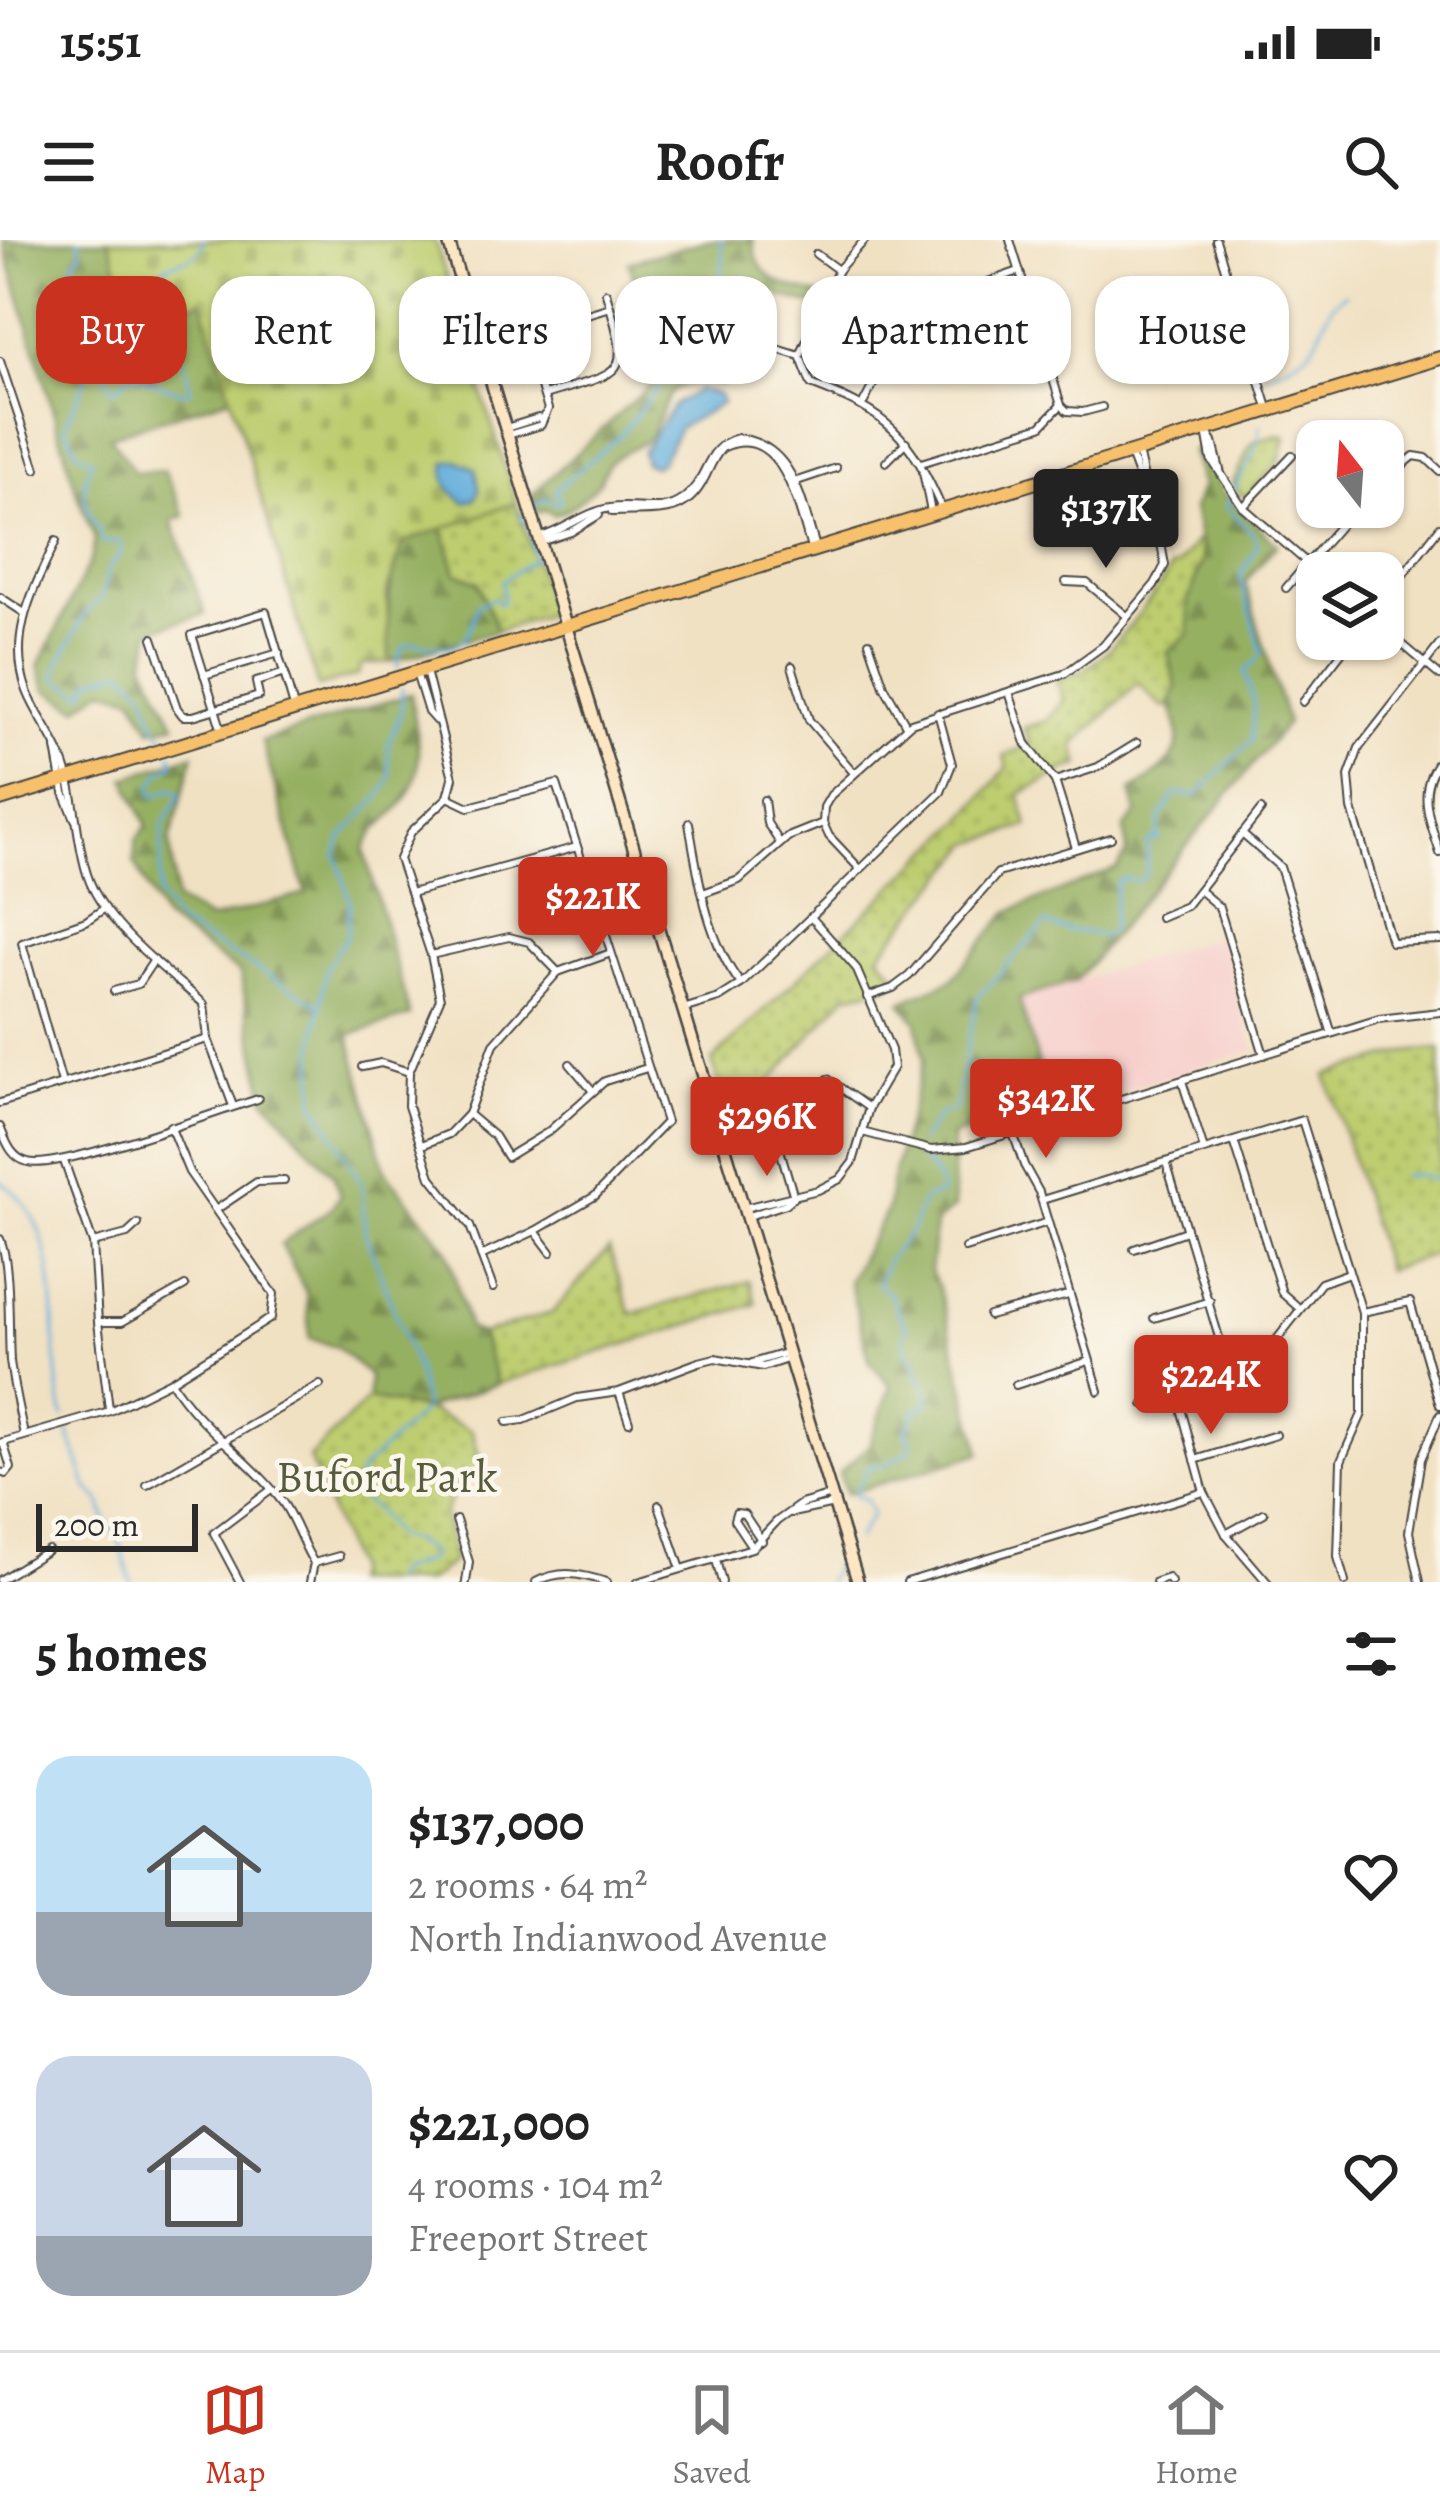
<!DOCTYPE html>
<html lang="en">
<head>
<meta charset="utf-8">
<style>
	:root { --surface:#fff; --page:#f2f2f2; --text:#222; --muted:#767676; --line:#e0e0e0; --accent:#c8321e }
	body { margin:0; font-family:Alegreya,serif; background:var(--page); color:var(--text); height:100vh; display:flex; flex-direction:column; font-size:45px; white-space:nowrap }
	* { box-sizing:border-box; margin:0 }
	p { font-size:39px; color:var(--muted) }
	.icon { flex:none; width:66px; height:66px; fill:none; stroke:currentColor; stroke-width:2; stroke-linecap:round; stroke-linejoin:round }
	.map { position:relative; height:1342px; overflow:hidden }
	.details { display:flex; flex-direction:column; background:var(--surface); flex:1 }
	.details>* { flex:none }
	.banner { position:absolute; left:36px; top:36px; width:1368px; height:108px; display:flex; gap:24px }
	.needle { width:78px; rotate:343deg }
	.tools { position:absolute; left:1296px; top:180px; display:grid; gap:24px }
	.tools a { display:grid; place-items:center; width:108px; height:108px; border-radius:24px; background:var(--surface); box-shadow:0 3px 9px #0004; font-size:60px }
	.scale { position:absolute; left:36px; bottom:30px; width:162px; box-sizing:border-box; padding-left:12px; border:6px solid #2b2b2b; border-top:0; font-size:33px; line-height:42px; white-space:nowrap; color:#2b2b2b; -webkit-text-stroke:9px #fbf7ec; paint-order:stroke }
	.price { position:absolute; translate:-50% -102px; padding:0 27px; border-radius:12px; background:var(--accent); color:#fff; font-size:39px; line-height:78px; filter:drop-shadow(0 3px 6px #0008) }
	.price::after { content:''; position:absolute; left:50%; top:72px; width:36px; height:27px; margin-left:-18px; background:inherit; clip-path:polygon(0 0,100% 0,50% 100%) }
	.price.active { background:#222; color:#fff }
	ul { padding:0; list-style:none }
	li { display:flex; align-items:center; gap:36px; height:300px; padding:0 36px }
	li span { display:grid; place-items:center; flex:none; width:336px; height:240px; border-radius:36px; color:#555 }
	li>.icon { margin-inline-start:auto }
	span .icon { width:144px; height:144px; fill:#fffc; stroke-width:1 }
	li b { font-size:51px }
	h2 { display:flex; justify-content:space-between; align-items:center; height:144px; padding:0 36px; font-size:51px }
	.chip { padding:0 42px; border-radius:36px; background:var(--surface); box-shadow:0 3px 9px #0004; font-size:42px; line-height:108px }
	.chip.active { background:var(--accent); color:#fff }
	.status { display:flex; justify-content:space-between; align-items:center; height:84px; padding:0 60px; background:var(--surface); direction:ltr }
	.status svg { height:33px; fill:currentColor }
	header { display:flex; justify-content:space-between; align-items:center; height:156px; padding:0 36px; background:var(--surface); font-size:54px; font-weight:700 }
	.menu { display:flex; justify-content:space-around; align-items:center; height:168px; border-top:3px solid var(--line); background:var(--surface); font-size:33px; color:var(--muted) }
	.menu a { display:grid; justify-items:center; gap:6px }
	.menu .active { color:var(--accent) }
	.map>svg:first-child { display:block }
	.built { fill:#f7d0cc }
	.grass { fill:url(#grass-dots); stroke:#747c4d; stroke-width:3 }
	.forest { fill:url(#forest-firs); stroke:#606e46; stroke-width:3 }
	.cemetery { fill:url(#cemetery-stones); stroke:#747c4d; stroke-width:3 }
	.water { fill:#63aedc; stroke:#476c84; stroke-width:3 }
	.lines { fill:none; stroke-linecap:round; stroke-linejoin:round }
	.stream { stroke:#63aedc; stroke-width:3 }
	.street-casing { stroke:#494642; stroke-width:10 }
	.secondary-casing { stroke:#494642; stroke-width:15 }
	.primary-casing { stroke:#494642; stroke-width:16 }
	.street { stroke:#fff; stroke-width:6 }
	.secondary { stroke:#fce6c4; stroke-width:10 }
	.primary { stroke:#f7c06c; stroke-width:12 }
	.labels { text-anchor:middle; stroke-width:9; stroke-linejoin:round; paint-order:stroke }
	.park-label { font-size:45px; fill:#575c3f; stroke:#fbf7ec }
</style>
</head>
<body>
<div class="status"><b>15:51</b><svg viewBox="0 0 49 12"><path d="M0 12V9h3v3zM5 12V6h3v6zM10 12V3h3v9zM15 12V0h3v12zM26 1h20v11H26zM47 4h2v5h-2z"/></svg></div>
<header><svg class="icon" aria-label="menu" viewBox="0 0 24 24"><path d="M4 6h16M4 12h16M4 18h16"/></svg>Roofr<svg class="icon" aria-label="search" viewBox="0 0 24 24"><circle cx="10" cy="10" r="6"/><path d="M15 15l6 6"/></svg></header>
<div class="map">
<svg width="1440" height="1342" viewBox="0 0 1440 1342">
	<defs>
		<pattern id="grass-dots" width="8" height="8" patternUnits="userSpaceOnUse" patternTransform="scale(3)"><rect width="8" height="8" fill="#bdcd6f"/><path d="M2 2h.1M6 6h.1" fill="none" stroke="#a3b060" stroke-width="1.8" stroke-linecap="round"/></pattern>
		<pattern id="forest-firs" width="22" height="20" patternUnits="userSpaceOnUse" patternTransform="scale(3)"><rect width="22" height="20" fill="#96b062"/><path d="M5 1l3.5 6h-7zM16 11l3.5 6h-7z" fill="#7b8f51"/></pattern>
		<pattern id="cemetery-stones" width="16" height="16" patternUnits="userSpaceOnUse" patternTransform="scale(3)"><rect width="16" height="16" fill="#bdcd6f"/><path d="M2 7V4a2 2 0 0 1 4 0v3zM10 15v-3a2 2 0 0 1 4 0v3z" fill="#a3b060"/></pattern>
	</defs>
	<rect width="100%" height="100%" fill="#fbf7ec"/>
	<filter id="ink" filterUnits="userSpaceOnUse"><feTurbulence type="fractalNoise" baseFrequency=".00833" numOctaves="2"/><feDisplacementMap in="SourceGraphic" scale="24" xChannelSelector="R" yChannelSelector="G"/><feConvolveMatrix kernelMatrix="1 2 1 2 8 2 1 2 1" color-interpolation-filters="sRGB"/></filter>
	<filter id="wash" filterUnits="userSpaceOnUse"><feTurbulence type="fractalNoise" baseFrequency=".004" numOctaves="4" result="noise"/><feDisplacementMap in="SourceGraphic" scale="48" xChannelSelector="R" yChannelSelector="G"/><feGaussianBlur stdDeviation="2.7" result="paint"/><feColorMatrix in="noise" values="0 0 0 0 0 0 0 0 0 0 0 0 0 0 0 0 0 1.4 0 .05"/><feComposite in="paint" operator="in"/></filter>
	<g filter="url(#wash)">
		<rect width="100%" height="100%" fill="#f1e1c3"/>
		<polygon class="built" points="1220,696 1254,810 1053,872 1018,759"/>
		<g class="grass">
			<polygon points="1279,195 1286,197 1280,221 1248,256 1242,256 1233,243 1250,207 1254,202"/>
			<polygon points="516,263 552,373 497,391 478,342 456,333 442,286"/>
			<path d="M 1199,298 L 1203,319 L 1188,361 L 1190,394 L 1168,412 L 1177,449 L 1169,465 L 1163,468 L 1138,443 L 1074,505 L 1080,525 C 1057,530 1042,545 1019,554 L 1028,586 L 972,603 L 879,715 L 899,739 L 888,746 L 846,755 L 732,886 L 712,821 L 962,580 L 1007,528 L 1004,516 L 1030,504 L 1024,488 L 1046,481 L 1064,461 L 1057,440 C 1065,436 1076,434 1084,430 C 1107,418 1159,351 1171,327 L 1177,326 Z"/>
			<polygon points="1440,809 1440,1013 1386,1030 1326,835 1406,812"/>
			<polygon points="609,1009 631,1074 750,1041 756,1064 497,1144 481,1094 552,1073"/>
			<polygon points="368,1159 425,1169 472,1191 484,1234 457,1244 444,1274 454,1321 427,1342 350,1342 353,1329 309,1218"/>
		</g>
		<g class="forest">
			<polygon points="3,0 109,0 135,80 202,60 231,157 110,196 135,233 164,230 185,276 172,280 205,374 151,390 145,423 175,484 151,489 133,457 104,449 78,468 46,449 39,426 92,317 95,299 78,257"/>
			<path d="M 709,0 L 753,0 C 755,41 785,45 818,55 L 813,65 L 754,49 C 725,73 726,111 721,145 C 668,139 673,149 653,190 C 644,210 620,209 608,224 C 604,229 604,236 600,241 C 588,255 571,270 554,275 L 546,270 L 537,272 L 531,255 L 657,139 L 652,100 L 629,22 Z"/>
			<path d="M 1204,207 L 1223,253 L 1277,304 L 1245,342 L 1287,483 L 1076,741 L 1019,759 L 1044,841 L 995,856 L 1003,884 L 952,896 L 954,967 L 935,984 L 930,1032 L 939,1048 L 981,1213 L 846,1254 L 839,1233 L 869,1206 L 891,1146 L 870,1122 L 849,1040 L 888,968 L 891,944 L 924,820 L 917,782 L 901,762 L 951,740 L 1008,672 L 1117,628 L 1127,613 L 1125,588 L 1137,573 L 1131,551 C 1168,527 1193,511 1169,465 L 1177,448 L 1168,412 L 1190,393 L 1188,361 L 1203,319 L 1193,268 L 1202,246 L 1191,211 Z"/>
			<path d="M 442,286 L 456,333 L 478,342 L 497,391 L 389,422 C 388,373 385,349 404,302 Z"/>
			<path d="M 411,454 C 416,493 429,534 400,566 C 385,583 373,588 364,610 L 410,776 L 349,795 L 385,931 L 447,1009 L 469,1089 L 481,1094 L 497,1144 L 425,1169 L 368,1159 L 369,1136 L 337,1107 L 310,1099 L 306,1052 L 281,1004 L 330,969 L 340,956 L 334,936 L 265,858 L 240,733 L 163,679 L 134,622 L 136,600 L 147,586 L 126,538 L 194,514 L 170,601 L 176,661 L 210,680 L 306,654 L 262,501 Z"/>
		</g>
		<polygon class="cemetery" points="109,0 435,0 516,263 404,302 387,351 389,422 361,425 358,435 318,447 202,61 134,80"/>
		<g class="water">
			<polygon points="698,150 719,155 722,163 679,188 661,222 654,226 645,223 642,212 675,164"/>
			<path d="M 457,220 L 476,229 L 479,250 L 475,259 L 465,262 C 448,250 443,243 446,222 Z"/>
		</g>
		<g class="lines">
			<g class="stream">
				<polyline points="79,0 81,11 72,25 77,39 52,47 57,65 72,57 83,59 98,95 121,95 123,105 98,113 92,123"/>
				<path d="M 1264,135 C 1280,128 1305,119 1315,102 C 1328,82 1322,70 1346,53"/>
				<path d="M 1260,185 C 1258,224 1236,234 1227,267 L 1253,294 L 1258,305 L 1240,337 L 1262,414"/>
				<polyline points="534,266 545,259 558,264 561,261 555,250 621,195 714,75 723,22 721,0"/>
				<path d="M 398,428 C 399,381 437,420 460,402 C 470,394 473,377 478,365 L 494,358 L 500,364 L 503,360 L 502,341 L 534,319 L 530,286 L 521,278 L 525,270"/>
				<path d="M 169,505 L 154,482 L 145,451 L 123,430 L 92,439 L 84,453 L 55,438 L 59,423 L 85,374 L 102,357 L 108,329 L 120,315 L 121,305 L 118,301 L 102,303 L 99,289 C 82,270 81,241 92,220 L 78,213 L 65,186 L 94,122 L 100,126 L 113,150 L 132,135 L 181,152 L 191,151 L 176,89 L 170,81 L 170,65 L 160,33 C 173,14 199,27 203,0"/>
				<polyline points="172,514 173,525 162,531 151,548 153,556 173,548 181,554 163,584 159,656 177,683 320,765"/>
				<path d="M 921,901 L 939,875 L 955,870 L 977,758 L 1046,683 C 1065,694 1084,689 1103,697 L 1112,688 L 1117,642 L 1127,638 L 1136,642 L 1146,635 L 1148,603 L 1153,598 L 1158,601 L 1160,579 L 1175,554 L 1196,556 L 1252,500 L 1254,465 L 1245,431 L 1259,418"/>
				<polyline points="1420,935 1440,941"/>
				<polyline points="1402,936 1416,935"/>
				<path d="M 0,941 C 73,989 44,1103 64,1177"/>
				<polyline points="68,1190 88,1249 100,1261 106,1282 119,1299 131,1342"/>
				<polyline points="857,1299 872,1274 866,1260 854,1255 870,1225 883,1226 909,1211 911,1199 905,1194 917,1169 927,1166 929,1154 914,1129 917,1120 906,1114 903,1101 907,1089 890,1055 878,1044 888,1019 911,992 924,960 942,953 939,941 918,914"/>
				<polyline points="390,1342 398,1331 429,1320 432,1314 415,1302 395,1297 377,1271 360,1258 356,1243 362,1229 425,1169 416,1128 365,993 362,944 315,862 314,811 326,729 347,696 350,661 336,614 342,597 379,558 390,539 388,504 401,473 402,449"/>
				<polyline points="827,1342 838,1321"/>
			</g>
		</g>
	</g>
	<g filter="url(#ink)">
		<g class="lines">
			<g class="street-casing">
				<g id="street">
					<path d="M 865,0 L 838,30 L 800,116 L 811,144 C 888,173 910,195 943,271"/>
					<polyline points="1010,0 1061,165"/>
					<polyline points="1216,0 1268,168"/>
					<polyline points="816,14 838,30"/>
					<polyline points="472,79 509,68 517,71 548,169 543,180"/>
					<polyline points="525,93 610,67"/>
					<polyline points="893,101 964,124 1041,105"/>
					<polyline points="771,107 800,116"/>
					<polyline points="0,121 36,229"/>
					<path d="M 544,155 C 626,130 632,140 606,53"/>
					<polyline points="864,162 914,68 1019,31"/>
					<polyline points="506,188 538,178 543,180 541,185 508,195"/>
					<polygon points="1206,191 1213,202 1221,234 1211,219"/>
					<polyline points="1138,212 1147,251"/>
					<polyline points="886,222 906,202"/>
					<polyline points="921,223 1041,186 1061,165 1067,171 1083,172 1102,167"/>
					<polyline points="923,232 931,272"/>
					<polyline points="1221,234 1243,267 1319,333"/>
					<polyline points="1383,241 1414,216 1426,218 1440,231"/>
					<polyline points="794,242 836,228"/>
					<polyline points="1243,267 1292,215"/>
					<path d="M 612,272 C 648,269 681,280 702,243 C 709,231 712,219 722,208 C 782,179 799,270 811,308"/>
					<path d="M 541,297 C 565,290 585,272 610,268 C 636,263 660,276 683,259 C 709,240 704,206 738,198 C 795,205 801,262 816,307"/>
					<path d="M 56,301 C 33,351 7,396 27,451 C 36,474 52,494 61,516 C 77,554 75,597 87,634 C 102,683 167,731 204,764 L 208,799 L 233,866"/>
					<polyline points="541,302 571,292 599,275"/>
					<polyline points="1066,342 1087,343 1127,376"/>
					<polyline points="1286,348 1356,267"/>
					<polyline points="0,357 23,372"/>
					<polyline points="1383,360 1440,287"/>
					<polyline points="1383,388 1440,436"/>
					<polyline points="153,398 177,468 183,476 193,476 259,456 256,442 285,433"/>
					<polyline points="869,402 884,446 906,485"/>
					<polyline points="1440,404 1359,508 1349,536 1352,569 1391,702 1440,700"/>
					<polyline points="792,426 809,480 854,533"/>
					<polyline points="426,431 453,538 448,557 411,592 399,619 431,715 440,759 409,832 408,866 431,937 470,986 493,1048"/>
					<polyline points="204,435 279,413"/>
					<polyline points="417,436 428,472 436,481"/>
					<polyline points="1009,452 1026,503 1055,541 1076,608"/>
					<polyline points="1303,462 1352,399"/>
					<polyline points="221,488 192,395 266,372 294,467"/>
					<polyline points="56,508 64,553 75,579"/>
					<path d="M 1440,519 C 1416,551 1429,578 1440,613"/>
					<polyline points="1055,541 1098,527 1137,503"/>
					<polyline points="448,557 469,567 557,544 666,882 595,956 535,991 481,1016"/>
					<polyline points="764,560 767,583 780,603"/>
					<path d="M 689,583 C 698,636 707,701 741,744"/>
					<polyline points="823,583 829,596 860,629"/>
					<polyline points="1242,594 1280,627 1332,794"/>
					<polyline points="1199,650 1219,667 1264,815"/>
					<polyline points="411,653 577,607"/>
					<polyline points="703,653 739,640 788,597 823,583 824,567 831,555 911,483 1064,434 1103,406 1155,344 1165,325 1159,293 1130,214"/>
					<polyline points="597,670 648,654"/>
					<polyline points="1160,677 1186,666 1261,570"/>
					<polyline points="600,679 648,664"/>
					<polyline points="431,715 509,697 529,702 558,732"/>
					<polyline points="114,751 138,744 154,720"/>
					<polyline points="867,757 893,748 909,736 998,633 1111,598"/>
					<polyline points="683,769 719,758 741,744 941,552 952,524 938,473"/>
					<polyline points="570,824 592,850"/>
					<polyline points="362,827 381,823 409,832"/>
					<polyline points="828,839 869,868"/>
					<polyline points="1182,841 1204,910"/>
					<polyline points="62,843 22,703 86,681 105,668"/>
					<polyline points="0,863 208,799"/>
					<polyline points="468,874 494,896 507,917 548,892 605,841 647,828"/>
					<path d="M 0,887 C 6,901 11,918 28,922 C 58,931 218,871 258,859"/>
					<polyline points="862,892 931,910 966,907 1379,779 1440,772"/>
					<polyline points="775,893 794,957"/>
					<polyline points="1013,893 1024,925 1039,952 1099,1151"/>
					<polyline points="1234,901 1282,1053 1299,1068"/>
					<polyline points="422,905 449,894 468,874 494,804 558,732 611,713"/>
					<polyline points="64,921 93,1003 98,1082 109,1169"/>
					<polyline points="1166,922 1230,1134"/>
					<polyline points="1042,960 1302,880 1362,1072 1362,1174 1341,1221 1338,1317 1345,1342"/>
					<polyline points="744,968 818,950 840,939 853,922 869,868 893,827 891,810 856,728 811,677"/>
					<polyline points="217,969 257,942 284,941"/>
					<polyline points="748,976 786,964 794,957"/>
					<polyline points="535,991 551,1012"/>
					<path d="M 0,999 C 11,1024 8,1089 10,1121 C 13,1145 19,1170 24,1195"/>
					<polyline points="93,1003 127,994 138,984"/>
					<polyline points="965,1008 1048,982"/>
					<polyline points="1134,1009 1186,991"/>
					<polyline points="1362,1072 1410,1062 1440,1165"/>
					<polyline points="989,1076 1068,1055"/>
					<polyline points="1154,1078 1210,1061"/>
					<polyline points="98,1082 122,1082 185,1046"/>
					<polyline points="752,1123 785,1113"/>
					<path d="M 171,1141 C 201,1190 250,1218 283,1263 C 295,1280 302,1304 314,1323 L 310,1342"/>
					<polyline points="1016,1145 1089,1121"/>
					<polyline points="619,1152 629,1182"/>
					<polyline points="1177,1154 1204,1252 1226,1294 1267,1342"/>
					<polyline points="1144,1164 1259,1122 1321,1043 1349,1033"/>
					<polyline points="507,1182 524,1180 577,1158 619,1152 699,1122 715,1118 763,1127 790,1118"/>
					<polyline points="0,1203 110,1171 171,1141 271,1078 274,1054 189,932 170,886"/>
					<polyline points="1195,1220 1276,1195"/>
					<polyline points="0,1232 6,1234 11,1228 3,1202"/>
					<polyline points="147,1245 320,1145"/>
					<polyline points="659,1265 681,1329"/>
					<polyline points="792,1273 834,1264"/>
					<polyline points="456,1280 469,1322 466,1342"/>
					<polyline points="1226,1294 1264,1273"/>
					<polyline points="752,1307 734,1280 736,1273 744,1274 762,1301"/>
					<polyline points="716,1320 722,1342"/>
					<polyline points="314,1323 339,1316"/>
					<polyline points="0,1340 48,1310"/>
					<polyline points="240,1342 214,1293 271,1250"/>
					<path d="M 536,1342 C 561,1329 581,1334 607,1342"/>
					<polyline points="638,1342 752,1308 777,1281 801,1264 831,1255"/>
					<polyline points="907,1342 1204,1252"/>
					<polyline points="1156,1342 1168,1338 1171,1342"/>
					<polyline points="1420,1342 1409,1292 1421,1219 1440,1175"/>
				</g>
			</g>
			<g class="secondary-casing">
				<polyline id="secondary" points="448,0 858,1342"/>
			</g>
			<g class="primary-casing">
				<polyline id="primary" points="0,560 1440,118"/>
			</g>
			<use href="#street" class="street"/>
			<use href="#secondary" class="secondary"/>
			<use href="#primary" class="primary"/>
		</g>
	</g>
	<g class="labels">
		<g class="park-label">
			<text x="387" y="1252">Buford Park</text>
		</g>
	</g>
</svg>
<div class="tools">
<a><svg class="needle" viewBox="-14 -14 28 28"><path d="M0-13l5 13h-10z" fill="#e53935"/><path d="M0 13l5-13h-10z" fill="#767676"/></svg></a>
<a><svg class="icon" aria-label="layers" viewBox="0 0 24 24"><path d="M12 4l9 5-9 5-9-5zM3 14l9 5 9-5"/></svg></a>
</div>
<div class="scale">200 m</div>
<b class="price active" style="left:1106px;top:331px">$137K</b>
<b class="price" style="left:593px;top:719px">$221K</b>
<b class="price" style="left:1046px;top:921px">$342K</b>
<b class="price" style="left:767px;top:939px">$296K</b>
<b class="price" style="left:1211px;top:1197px">$224K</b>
<div class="banner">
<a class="chip active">Buy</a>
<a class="chip">Rent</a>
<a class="chip">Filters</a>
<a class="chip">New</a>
<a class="chip">Apartment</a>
<a class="chip">House</a>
</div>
</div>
<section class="details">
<h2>5 homes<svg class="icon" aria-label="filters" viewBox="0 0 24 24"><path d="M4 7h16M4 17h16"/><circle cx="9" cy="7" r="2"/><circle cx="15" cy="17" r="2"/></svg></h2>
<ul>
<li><span style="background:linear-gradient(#bfe0f5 65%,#9aa5b1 0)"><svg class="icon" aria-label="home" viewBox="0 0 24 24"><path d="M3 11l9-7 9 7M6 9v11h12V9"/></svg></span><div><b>$137,000</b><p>2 rooms · 64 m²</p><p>North Indianwood Avenue</p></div><svg class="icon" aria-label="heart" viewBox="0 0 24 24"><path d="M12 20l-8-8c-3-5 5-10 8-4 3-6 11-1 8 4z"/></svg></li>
<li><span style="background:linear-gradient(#c9d6e8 75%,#9aa5b1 0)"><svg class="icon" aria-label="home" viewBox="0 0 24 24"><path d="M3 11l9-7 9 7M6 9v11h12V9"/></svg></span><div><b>$221,000</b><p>4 rooms · 104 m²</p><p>Freeport Street</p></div><svg class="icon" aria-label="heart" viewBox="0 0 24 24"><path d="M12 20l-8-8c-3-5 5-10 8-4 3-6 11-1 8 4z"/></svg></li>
</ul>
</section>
<nav class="menu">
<a class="active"><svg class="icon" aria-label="map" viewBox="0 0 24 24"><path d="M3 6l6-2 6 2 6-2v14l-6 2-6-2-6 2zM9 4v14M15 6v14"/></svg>Map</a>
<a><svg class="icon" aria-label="saved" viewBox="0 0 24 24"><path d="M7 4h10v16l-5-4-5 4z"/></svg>Saved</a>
<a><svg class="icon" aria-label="home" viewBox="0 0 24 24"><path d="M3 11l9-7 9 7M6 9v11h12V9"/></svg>Home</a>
</nav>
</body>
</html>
